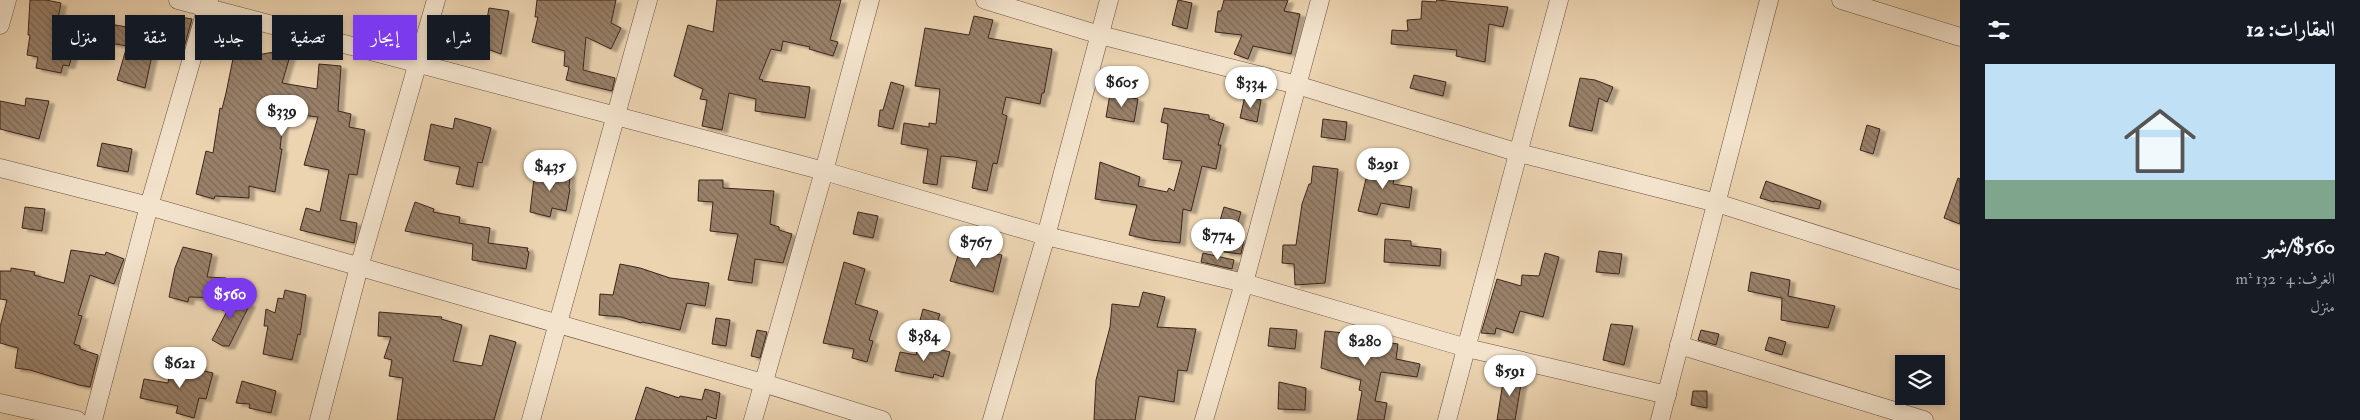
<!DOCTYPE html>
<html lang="ar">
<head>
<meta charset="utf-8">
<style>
	:root { --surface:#171b24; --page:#20242c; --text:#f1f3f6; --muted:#9ea1a6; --line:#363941; --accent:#7c3aed }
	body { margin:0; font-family:"IM FELL Double Pica",Amiri,serif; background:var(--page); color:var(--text); direction:rtl; height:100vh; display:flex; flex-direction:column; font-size:19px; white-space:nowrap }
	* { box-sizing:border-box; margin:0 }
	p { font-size:16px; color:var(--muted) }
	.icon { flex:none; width:28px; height:28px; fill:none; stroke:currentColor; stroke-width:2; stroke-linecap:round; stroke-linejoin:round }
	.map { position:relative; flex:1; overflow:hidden; direction:ltr }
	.side { display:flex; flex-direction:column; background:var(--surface); width:400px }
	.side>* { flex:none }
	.banner { position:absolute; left:15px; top:15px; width:475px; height:45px; direction:rtl; display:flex; gap:10px }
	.fabs { position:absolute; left:1895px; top:355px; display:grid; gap:10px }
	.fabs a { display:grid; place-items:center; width:50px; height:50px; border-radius:0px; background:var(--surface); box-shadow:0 2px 8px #0003; font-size:25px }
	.price { position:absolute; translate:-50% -42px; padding:0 11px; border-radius:18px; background:#fff; color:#222; font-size:16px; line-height:32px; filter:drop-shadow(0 1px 2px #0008) }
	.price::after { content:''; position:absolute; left:50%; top:30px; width:15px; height:11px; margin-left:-8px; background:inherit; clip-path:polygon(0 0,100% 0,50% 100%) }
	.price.current { background:var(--accent); color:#fff }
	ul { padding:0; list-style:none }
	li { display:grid; align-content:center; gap:10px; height:265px; padding:0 25px }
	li+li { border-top:1px solid var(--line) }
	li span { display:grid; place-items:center; height:155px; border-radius:0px; color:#555 }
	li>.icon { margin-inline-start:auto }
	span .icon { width:90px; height:90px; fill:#fffc; stroke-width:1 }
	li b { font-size:21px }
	h2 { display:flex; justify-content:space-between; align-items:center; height:60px; padding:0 25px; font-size:21px }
	.chip { padding:0 18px; border-radius:0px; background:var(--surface); box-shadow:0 2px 8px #0003; font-size:18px; line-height:45px }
	.chip.current { background:var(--accent); color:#fff }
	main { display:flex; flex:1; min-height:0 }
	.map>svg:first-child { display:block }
	.building { fill:url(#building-back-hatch); stroke:#3d241a; filter:url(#shadow) }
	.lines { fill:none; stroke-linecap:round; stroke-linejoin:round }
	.street-casing { stroke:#695040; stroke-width:19 }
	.street { stroke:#f3e3cc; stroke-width:18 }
</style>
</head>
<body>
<main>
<section class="side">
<h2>العقارات: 12<svg class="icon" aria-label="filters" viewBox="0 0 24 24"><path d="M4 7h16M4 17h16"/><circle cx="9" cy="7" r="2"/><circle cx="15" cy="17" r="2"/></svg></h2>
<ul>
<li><span style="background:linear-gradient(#bfe0f5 75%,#7fa58c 0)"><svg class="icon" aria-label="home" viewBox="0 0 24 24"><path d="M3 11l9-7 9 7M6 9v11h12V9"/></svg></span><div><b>$560/شهر</b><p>الغرف: 4 · 132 m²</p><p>منزل</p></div></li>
</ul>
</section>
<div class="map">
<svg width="1960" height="420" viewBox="0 0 1960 420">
	<defs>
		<pattern id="building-back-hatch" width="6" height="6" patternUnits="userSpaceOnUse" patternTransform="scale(1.25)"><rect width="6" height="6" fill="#988069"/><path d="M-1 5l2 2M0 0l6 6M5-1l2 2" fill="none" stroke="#7d6956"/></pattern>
		<filter id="shadow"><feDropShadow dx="5.5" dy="3" stdDeviation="1" flood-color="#0004"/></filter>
	</defs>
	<rect width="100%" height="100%" fill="#ecd4b1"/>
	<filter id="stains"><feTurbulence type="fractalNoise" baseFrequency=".004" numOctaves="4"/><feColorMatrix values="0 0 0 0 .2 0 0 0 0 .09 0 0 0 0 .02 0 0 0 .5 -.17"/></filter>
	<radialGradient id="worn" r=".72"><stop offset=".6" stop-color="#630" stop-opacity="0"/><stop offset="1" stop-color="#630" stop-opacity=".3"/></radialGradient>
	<g class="building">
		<polygon points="30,0 46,0 61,3 57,24 87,26 88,20 132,28 133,24 172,32 175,16 192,19 183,51 154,46 145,88 117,80 127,46 82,38 81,51 74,50 69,66 63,65 61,73 36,68 38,57 27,55 30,35 28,35"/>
		<polygon points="537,0 616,0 611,23 621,28 611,49 586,37 583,70 615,78 612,91 566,80 569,67 564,66 565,51 532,42 538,17 535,17"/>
		<polygon points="717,0 841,0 830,40 838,42 833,56 809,49 810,47 783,41 781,51 771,49 759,79 763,80 762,81 810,87 805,118 755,111 756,99 729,93 722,130 702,126 707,100 700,99 703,89 674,76 688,25 713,32"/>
		<polygon points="1178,0 1192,3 1187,29 1172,25"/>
		<polygon points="1224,0 1288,0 1284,11 1300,14 1291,54 1253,46 1248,59 1234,54 1242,35 1215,32 1218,11 1221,11"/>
		<polygon points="1437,0 1508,7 1503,27 1489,24 1485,62 1456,56 1457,50 1391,44 1392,30 1408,31 1407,20 1421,19 1422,1 1436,2"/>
		<polygon points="489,8 509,11 501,54 482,47"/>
		<polygon points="974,16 993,20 988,38 1052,49 1044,93 1042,93 1040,104 1006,97 1002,114 1007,116 997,164 993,163 987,191 972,188 977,161 955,157 941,156 937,185 923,183 928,149 901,144 904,123 929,127 929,123 936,124 940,89 915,86 925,28 969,35"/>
		<polygon points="236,44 253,46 251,56 274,52 290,56 282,83 317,89 319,64 341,66 338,111 351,114 349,127 365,130 357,175 349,174 340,220 357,223 354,243 300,230 306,208 320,212 329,170 304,165 318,117 284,113 280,149 282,149 275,192 249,186 249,198 215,196 214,199 196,194 206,151 213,153 220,108 222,109 226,93"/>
		<polygon points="1414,75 1446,82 1443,96 1410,88"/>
		<polygon points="1580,78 1595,80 1613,87 1607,102 1599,98 1592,131 1569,126"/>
		<polygon points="891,82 904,86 893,129 878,126 880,110 883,110"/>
		<polygon points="1110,94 1138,99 1134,122 1106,117"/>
		<polygon points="1245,96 1261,100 1257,122 1240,118"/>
		<polygon points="26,98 49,101 39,139 0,129 0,101 25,106"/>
		<polygon points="1164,108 1209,115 1209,119 1224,124 1218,145 1221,145 1216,169 1202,166 1191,211 1183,209 1180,243 1151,240 1129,235 1137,205 1095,199 1100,162 1140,177 1138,186 1167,192 1169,188 1174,191 1182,161 1163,159 1168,124 1161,122"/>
		<polygon points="455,118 491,128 482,163 478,162 473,187 456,184 460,167 424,160 431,124 453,129"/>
		<polygon points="1323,119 1347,122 1345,140 1321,137"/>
		<polygon points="1867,125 1880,129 1873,154 1860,150"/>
		<polygon points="102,143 132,149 128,172 97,166"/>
		<polygon points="1370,163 1396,168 1393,184 1412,187 1409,208 1381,203 1377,215 1358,211"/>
		<polygon points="1313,166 1338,169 1325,283 1295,285 1294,264 1282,263 1283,245 1296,245 1302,204 1309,184 1311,184"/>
		<polygon points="535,170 570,174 569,188 570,189 566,211 552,208 550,217 530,212"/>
		<polygon points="1958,178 1960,179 1960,224 1944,218"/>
		<polygon points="699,180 723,180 723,188 774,191 770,224 779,227 779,230 792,234 783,263 755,259 752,283 728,280 738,234 710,231 713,202 698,201"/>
		<polygon points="1766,181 1821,201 1819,209 1774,201 1774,202 1760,198"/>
		<polygon points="415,202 434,209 433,212 460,217 459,223 490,228 488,243 528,248 527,251 529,252 526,269 472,260 473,244 405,231"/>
		<polygon points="25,207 45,209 42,231 22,228"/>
		<polygon points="1224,207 1241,212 1236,229 1219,224"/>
		<polygon points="858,212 878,216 873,238 853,234"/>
		<polygon points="1226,238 1244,240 1241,254 1224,252"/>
		<polygon points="1385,239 1411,241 1411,246 1441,249 1440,266 1384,262"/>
		<polygon points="963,240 977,245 975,251 1002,255 993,292 950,281"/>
		<polygon points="183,247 212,254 207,277 226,278 225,298 189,297 188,302 169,297 175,268"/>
		<polygon points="71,250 105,255 106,252 124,259 114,284 90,275 78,315 82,316 74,344 80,346 80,349 98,355 90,387 79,385 30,370 15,368 18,348 0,343 0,327 7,300 0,299 0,271 11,271 11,268 35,272 34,275 64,283"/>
		<polygon points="1599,251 1622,254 1619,274 1596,272"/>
		<polygon points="1203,253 1234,260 1232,269 1201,262"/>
		<polygon points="1545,253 1559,257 1543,317 1520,311 1513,333 1496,328 1495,334 1481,333 1497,279 1521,286 1522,275 1539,276"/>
		<polygon points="844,262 865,269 855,304 878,311 869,340 873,341 867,362 852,358 854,349 823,343"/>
		<polygon points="620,264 640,268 670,278 709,283 705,306 687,303 680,330 642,322 641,323 621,317 599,315 600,294 613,295"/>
		<polygon points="1751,272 1790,280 1788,296 1835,306 1828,328 1781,320 1782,298 1748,291"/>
		<polygon points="285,290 306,295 300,335 298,334 292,360 263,354 268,326 264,326 266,309 275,313 278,298 283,299"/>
		<polygon points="1143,292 1165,297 1157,327 1196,329 1187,371 1178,370 1174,402 1139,396 1135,420 1094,420 1096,380 1110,327 1112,304 1139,307"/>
		<polygon points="225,295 250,304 229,346 223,346 212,340 227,311 222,310"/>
		<polygon points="923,309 940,314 934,332 918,328"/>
		<polygon points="379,312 442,317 441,319 462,325 453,361 482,366 490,335 516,342 494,420 397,420 403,378 389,376 392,360 384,358 391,337 378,336"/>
		<polygon points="716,318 730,320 726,346 712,344"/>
		<polygon points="1611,324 1633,326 1624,365 1603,360"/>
		<polygon points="1270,328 1297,330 1295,349 1268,346"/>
		<polygon points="757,330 767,332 760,358 751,356"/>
		<polygon points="1701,330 1719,334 1716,345 1698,340"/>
		<polygon points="1325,331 1354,334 1354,337 1398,344 1396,359 1420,364 1417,377 1381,372 1375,401 1387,403 1384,420 1357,420 1362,391 1359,390 1361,380 1321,368"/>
		<polygon points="1769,337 1786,342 1782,355 1765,350"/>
		<polygon points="919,344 950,352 943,377 934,374 933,378 895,371 900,352 916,355"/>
		<polygon points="188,362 202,366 200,370 213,373 206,399 199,398 194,418 176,413 178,406 140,398 144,379 168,383 170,371 184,374"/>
		<polygon points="1510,370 1523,372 1515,420 1497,420 1503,382 1508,382"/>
		<polygon points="242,381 276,391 271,413 249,408 250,404 236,403"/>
		<polygon points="1279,382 1306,388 1305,410 1278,409"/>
		<polygon points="646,387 679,398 680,396 702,400 705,389 720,393 716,419 707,416 706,420 635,420"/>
		<polygon points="1693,391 1707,391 1707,408 1691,405"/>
	</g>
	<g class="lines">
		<g class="street-casing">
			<g id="street">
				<polyline points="178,0 824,171 1046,236 1244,283 1467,348 1667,395"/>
				<polyline points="985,0 1100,35 1297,85 1519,153 1717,203 1960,280"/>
				<polyline points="1841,0 1960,37"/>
				<polyline points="0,25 7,0"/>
				<polyline points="0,168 149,206 763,383 882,420"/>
				<polyline points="1679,345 1924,420"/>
				<polyline points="0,403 77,420"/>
				<polyline points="93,420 149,206 209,0"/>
				<polyline points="319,420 359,267 436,0"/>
				<polyline points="531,420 648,0"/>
				<polyline points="753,420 824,171 870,0"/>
				<polyline points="992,420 1046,236 1109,0"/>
				<polyline points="1204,420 1244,283 1320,0"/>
				<polyline points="1447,420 1559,0"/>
				<polyline points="1660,420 1769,0"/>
			</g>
		</g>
		<use href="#street" class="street"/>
	</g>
	<rect width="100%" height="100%" filter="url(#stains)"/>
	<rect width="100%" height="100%" fill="url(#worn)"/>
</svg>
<div class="fabs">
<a><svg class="icon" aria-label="layers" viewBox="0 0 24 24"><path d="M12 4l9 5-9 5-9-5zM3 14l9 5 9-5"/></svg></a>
</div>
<b class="price" style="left:1122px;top:108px">$605</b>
<b class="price" style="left:1251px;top:109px">$334</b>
<b class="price" style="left:282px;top:137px">$339</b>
<b class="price" style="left:1383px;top:190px">$291</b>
<b class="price" style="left:550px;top:192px">$435</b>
<b class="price" style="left:1218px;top:261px">$774</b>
<b class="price" style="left:976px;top:268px">$767</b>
<b class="price current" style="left:230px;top:320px">$560</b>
<b class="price" style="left:924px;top:362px">$384</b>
<b class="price" style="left:1365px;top:367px">$280</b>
<b class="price" style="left:180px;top:389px">$621</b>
<b class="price" style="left:1510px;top:397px">$591</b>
<div class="banner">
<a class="chip">شراء</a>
<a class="chip current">إيجار</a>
<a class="chip">تصفية</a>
<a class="chip">جديد</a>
<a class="chip">شقة</a>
<a class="chip">منزل</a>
</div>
</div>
</main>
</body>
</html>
